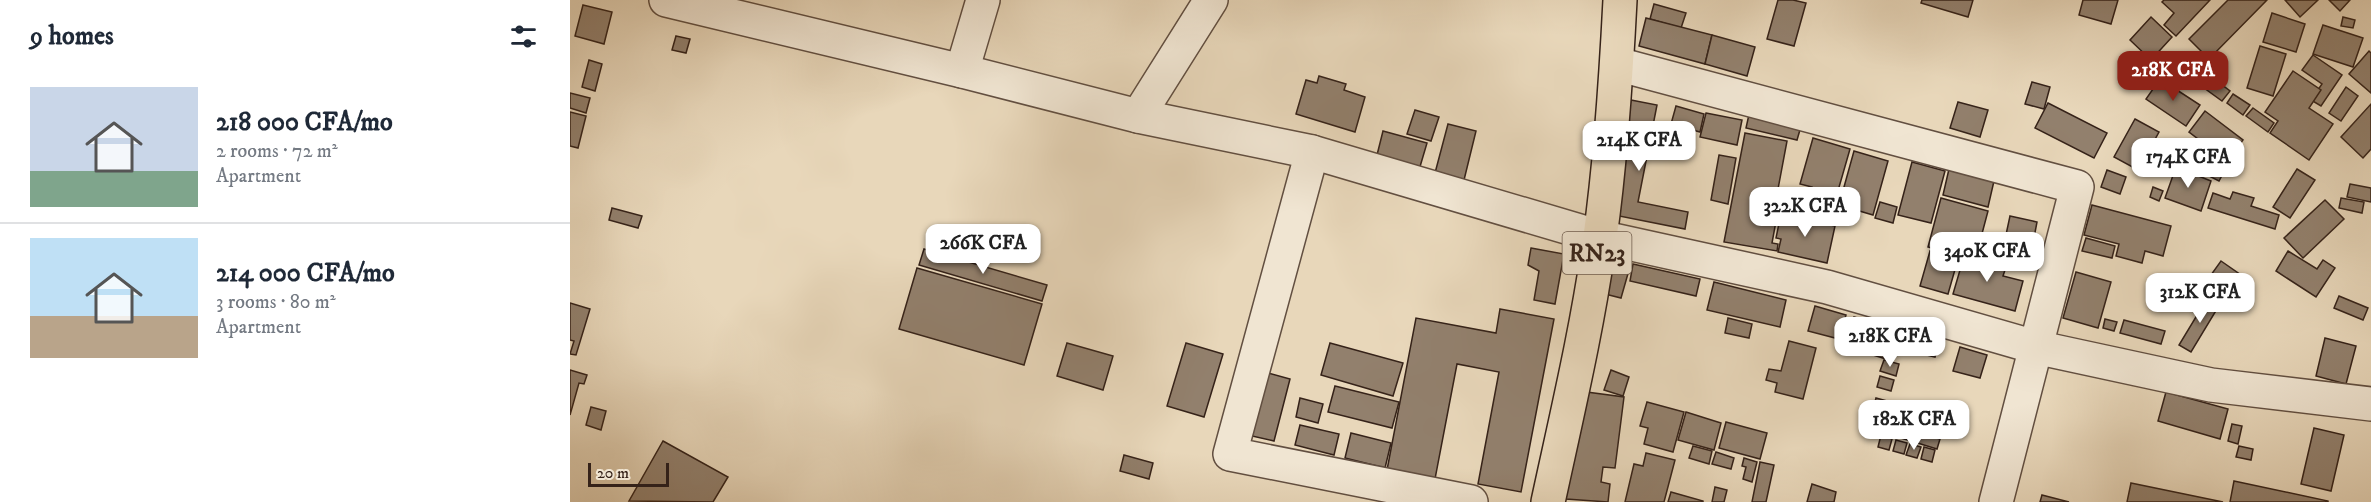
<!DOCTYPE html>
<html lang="en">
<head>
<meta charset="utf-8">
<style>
	:root { --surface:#fff; --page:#f6f6f7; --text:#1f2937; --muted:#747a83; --line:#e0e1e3; --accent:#8f2418 }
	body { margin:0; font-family:"IM FELL DW Pica",serif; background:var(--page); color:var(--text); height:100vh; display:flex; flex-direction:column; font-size:22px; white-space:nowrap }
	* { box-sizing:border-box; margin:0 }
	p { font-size:20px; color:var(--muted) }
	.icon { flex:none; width:33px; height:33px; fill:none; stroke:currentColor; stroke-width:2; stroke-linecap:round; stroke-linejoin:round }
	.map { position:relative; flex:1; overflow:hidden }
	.panel { display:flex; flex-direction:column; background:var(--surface); width:570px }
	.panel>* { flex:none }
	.scale { position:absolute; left:18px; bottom:15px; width:81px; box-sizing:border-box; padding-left:6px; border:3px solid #352219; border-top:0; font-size:16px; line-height:21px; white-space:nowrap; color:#352219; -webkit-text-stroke:4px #f0e5d2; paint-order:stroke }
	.price { position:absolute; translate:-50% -51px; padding:0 14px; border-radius:12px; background:#fff; color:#222; font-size:20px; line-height:39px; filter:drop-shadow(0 2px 3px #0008) }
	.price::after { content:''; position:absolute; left:50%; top:36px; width:18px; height:14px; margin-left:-9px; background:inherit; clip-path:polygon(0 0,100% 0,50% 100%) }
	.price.on { background:var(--accent); color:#fff }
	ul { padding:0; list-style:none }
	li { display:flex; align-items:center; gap:18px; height:150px; padding:0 30px }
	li+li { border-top:2px solid var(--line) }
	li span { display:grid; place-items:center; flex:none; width:168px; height:120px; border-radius:0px; color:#555 }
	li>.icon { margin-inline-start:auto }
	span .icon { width:72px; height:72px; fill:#fffc; stroke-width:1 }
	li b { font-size:26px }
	h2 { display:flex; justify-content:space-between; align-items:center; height:72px; padding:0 30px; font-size:26px }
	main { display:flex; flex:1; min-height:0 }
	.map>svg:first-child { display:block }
	.building { fill:#92806d; stroke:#352219; stroke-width:1.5 }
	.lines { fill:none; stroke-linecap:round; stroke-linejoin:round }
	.minor-casing { stroke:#624f41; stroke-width:36 }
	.major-casing { stroke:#352219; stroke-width:36 }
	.minor { stroke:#f0e5d2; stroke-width:33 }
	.major { stroke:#e8d7ba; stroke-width:33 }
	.labels { text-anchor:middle; stroke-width:4.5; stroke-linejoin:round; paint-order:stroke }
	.shield { fill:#f0e5d2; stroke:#6d5c50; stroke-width:1.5 }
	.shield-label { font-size:24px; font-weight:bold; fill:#352219 }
</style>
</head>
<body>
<main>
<section class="panel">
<h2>9 homes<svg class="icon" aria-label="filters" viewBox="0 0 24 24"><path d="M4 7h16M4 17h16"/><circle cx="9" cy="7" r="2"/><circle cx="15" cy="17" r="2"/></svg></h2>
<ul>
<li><span style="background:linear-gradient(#c9d6e8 70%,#7fa58c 0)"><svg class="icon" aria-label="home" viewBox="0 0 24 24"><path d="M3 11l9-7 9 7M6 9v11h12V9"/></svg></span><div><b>218 000 CFA/mo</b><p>2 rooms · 72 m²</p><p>Apartment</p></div></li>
<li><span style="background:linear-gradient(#bfe0f5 65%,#b9a48a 0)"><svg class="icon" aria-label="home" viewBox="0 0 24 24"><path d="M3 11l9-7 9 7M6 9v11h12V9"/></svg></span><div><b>214 000 CFA/mo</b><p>3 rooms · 80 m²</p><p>Apartment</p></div></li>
</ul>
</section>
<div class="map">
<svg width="1801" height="502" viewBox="0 0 1801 502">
	<rect width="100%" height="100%" fill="#e8d7ba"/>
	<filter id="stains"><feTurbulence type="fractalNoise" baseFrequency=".00333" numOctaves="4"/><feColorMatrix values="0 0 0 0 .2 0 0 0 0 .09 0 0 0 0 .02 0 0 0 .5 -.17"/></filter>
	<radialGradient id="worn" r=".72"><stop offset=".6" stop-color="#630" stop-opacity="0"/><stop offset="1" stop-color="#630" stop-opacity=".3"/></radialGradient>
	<g class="building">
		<polygon points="1208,0 1223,0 1236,3 1224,46 1197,39"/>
		<polygon points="1352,0 1403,0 1398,17 1351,3"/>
		<polygon points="1513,0 1548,0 1541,24 1509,15"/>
		<polygon points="1594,0 1640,0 1606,36 1594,25 1604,13 1592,2"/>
		<polygon points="1658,0 1697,0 1639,59 1619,39"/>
		<polygon points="1715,0 1748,0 1730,17"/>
		<polygon points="1759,0 1780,0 1770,11"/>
		<polygon points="1084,4 1116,13 1111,28 1080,19"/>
		<polygon points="13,5 42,12 34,44 5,36"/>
		<polygon points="1702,13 1735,24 1726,52 1693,42"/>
		<polygon points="1581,17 1602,37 1581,60 1560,40"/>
		<polygon points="1773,17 1785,20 1783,28 1771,26"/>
		<polygon points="1076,18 1142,35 1135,64 1069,46"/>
		<polygon points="1753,25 1793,38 1783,67 1743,54"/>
		<polygon points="1142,35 1185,47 1177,76 1135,64"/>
		<polygon points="106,36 120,39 116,53 102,50"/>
		<polygon points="1690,46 1716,54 1703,96 1677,88"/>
		<polygon points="1799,51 1801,53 1801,93 1779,74"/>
		<polygon points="1743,55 1772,75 1751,106 1741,100 1752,84 1732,70"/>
		<polygon points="19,60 32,64 25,91 12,87"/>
		<polygon points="1627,66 1660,91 1652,101 1619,77"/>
		<polygon points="1723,71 1751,90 1739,108 1763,124 1739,160 1700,133 1708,121 1695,112"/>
		<polygon points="749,76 776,84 774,90 795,97 785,132 726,114 736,80 747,83"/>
		<polygon points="1590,79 1630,105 1616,126 1576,99"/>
		<polygon points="1462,82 1480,87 1474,109 1455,104"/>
		<polygon points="1776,87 1788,96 1771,121 1759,113"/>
		<polygon points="0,93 20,98 16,113 0,108"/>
		<polygon points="1663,94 1680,105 1673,115 1657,103"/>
		<polygon points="1061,100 1087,105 1068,202 1118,212 1115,229 1039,214"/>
		<polygon points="1388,102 1418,110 1410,137 1380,128"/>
		<polygon points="1478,103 1537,133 1524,158 1465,128"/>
		<polygon points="1801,104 1801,149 1793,158 1771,137"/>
		<polygon points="1106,106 1134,114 1130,132 1101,124"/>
		<polygon points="1683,108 1704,123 1698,132 1676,116"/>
		<polygon points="845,110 869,117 861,141 837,134"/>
		<polygon points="1180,110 1232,123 1227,140 1176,128"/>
		<polygon points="1635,111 1673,140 1657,161 1619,132"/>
		<polygon points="0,112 16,116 8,148 0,146"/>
		<polygon points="1136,113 1172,120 1167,145 1130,137"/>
		<polygon points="1565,119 1589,132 1568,170 1544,157"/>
		<polygon points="878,124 906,131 894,180 865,173"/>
		<polygon points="813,131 857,143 849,170 806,159"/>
		<polygon points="1175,133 1217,141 1205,205 1209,205 1202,243 1208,244 1207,251 1154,242"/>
		<polygon points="1243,138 1280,149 1259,222 1234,215 1242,187 1230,184"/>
		<polygon points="1284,151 1318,161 1303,215 1269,205"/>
		<polygon points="1149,155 1166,158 1158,204 1141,200"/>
		<polygon points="1641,158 1657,166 1649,181 1633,173"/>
		<polygon points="1342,162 1375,171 1361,223 1328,215"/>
		<polygon points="1606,167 1641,181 1631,211 1595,198"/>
		<polygon points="1379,169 1424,181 1418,207 1373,195"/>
		<polygon points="1727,169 1745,180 1720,218 1703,207"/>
		<polygon points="1537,170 1556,177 1550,194 1531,187"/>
		<polygon points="1780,184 1801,188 1801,202 1777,197"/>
		<polygon points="1583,187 1593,191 1589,201 1580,197"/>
		<polygon points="1663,192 1684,198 1681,206 1709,215 1705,229 1638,208 1643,193 1660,199"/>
		<polygon points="1371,198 1418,211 1409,245 1384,239 1381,253 1358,247"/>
		<polygon points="1771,198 1794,202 1792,213 1769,208"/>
		<polygon points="1755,200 1774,219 1733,258 1714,238"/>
		<polygon points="1310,202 1327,207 1323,223 1305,218"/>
		<polygon points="1522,205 1601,226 1593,256 1575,251 1572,263 1546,256 1549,244 1514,235"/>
		<polygon points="42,208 72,216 68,228 39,220"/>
		<polygon points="1211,214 1265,226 1257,263 1208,252 1211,239 1206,238"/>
		<polygon points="1440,216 1467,222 1459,264 1431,258"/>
		<polygon points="1516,238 1545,246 1542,258 1512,251"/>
		<polygon points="961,248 994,254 985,304 964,300 969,271 958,265"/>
		<polygon points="354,249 477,285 472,301 349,265"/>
		<polygon points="1360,251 1388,259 1378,294 1350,286"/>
		<polygon points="1718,251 1747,269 1753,260 1765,268 1746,297 1706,271"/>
		<polygon points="1395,253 1437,264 1433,276 1453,281 1445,311 1383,294"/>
		<polygon points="1651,261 1671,275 1653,300 1633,286"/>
		<polygon points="1035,263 1059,270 1051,298 1027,292"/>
		<polygon points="1063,264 1130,279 1126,296 1060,281"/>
		<polygon points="347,268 472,304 454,365 329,329"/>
		<polygon points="1506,272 1541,282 1528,328 1493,318"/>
		<polygon points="1144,282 1216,300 1210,327 1137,310"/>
		<polygon points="1769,296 1798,308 1793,320 1764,308"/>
		<polygon points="1638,297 1650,304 1621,352 1609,345"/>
		<polygon points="0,303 20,309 6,355 0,354 4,341 0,340"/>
		<polygon points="1245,306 1276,315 1269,339 1238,331"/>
		<polygon points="930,309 984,319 951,492 908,484 929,372 887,364 865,479 817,470 846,318 926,333"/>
		<polygon points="1284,317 1306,323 1302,339 1280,333"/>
		<polygon points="1158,318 1182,324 1179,338 1155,333"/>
		<polygon points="1535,319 1547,322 1544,331 1533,328"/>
		<polygon points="1554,320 1595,331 1591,344 1550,333"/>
		<polygon points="1311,326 1338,332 1334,347 1319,344 1316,359 1303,355"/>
		<polygon points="1340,335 1369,342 1365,357 1336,350"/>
		<polygon points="1755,338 1786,346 1776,384 1746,376"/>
		<polygon points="1219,341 1246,348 1233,399 1205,392 1207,383 1196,380 1199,369 1211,371"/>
		<polygon points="497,343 543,356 533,390 487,376"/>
		<polygon points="616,343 653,354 634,417 597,406"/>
		<polygon points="760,343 833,363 823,396 751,375"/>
		<polygon points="1390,347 1417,355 1410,378 1383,371"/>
		<polygon points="1314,360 1329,364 1326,376 1310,371"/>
		<polygon points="0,370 17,375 14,384 9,383 0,415"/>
		<polygon points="1041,370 1059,377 1053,396 1034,390"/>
		<polygon points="698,373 720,379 704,441 682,436"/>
		<polygon points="1310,376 1324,380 1321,391 1307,387"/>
		<polygon points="765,386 829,402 822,428 758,412"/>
		<polygon points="1009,391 1054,397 1045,468 1033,467 1031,482 1040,484 1038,502 996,499"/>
		<polygon points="1596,392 1658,409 1650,439 1588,421"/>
		<polygon points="730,398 753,404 748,423 726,417"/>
		<polygon points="1306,398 1321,402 1316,421 1301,417"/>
		<polygon points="1077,402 1114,412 1103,452 1074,444 1078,428 1070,426"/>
		<polygon points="21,407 36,411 31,430 16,425"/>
		<polygon points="1116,412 1151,423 1144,450 1108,440"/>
		<polygon points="1156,422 1197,433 1190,459 1149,448"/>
		<polygon points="1315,423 1341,430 1338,440 1312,433"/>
		<polygon points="1662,424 1672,426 1668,444 1658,441"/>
		<polygon points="730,425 769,434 764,455 725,445"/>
		<polygon points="1744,428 1774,435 1761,491 1731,484"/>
		<polygon points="1344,432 1370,439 1367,449 1341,441"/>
		<polygon points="781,433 821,443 815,468 775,458"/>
		<polygon points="1311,435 1322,439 1319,450 1308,447"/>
		<polygon points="1326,440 1337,443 1334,454 1323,451"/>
		<polygon points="93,441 158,477 143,502 59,501"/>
		<polygon points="1340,444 1351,447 1347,458 1336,455"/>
		<polygon points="1123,446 1142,451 1139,464 1119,458"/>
		<polygon points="1669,446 1683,449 1681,460 1666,457"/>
		<polygon points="1354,447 1365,450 1362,462 1351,459"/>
		<polygon points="1146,452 1164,458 1161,469 1142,464"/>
		<polygon points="1076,453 1105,460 1094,502 1055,502 1064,464 1073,466"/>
		<polygon points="554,455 583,463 579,479 550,471"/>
		<polygon points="1174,458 1187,462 1182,482 1173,479 1176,467 1172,466"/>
		<polygon points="1190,462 1204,465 1196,502 1182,502"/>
		<polygon points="1664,481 1758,501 1758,502 1660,502"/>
		<polygon points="1561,483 1653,502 1557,502"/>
		<polygon points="1242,484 1266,492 1264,502 1237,502"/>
		<polygon points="1145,487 1157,490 1154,502 1142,502"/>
		<polygon points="1101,492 1133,501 1133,502 1098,502"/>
		<polygon points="1472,495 1499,502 1470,502"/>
	</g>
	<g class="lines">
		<g class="minor-casing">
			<g id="minor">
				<polyline points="96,0 392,71 568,116 742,152 1030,237 1257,287 1465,347 1641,385 1801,404"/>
				<polyline points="1047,64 1507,187 1426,502"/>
				<polyline points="392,71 413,0"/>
				<polyline points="568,116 641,0"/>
				<polyline points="742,152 660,454 901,502"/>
			</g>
		</g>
		<g class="major-casing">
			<path id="major" d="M 978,502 C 997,414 1018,326 1030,237 C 1041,159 1046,79 1050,0"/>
		</g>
		<use href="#minor" class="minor"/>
		<use href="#major" class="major"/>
	</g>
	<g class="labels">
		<rect class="shield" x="992.5" y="232" width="69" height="42" rx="4.5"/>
		<g class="shield-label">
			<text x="1027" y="261">RN23</text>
		</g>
	</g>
	<rect width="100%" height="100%" filter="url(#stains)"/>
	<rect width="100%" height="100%" fill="url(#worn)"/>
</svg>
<div class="scale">20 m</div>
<b class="price on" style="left:1603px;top:102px">218K CFA</b>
<b class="price" style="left:1069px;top:172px">214K CFA</b>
<b class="price" style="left:1618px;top:189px">174K CFA</b>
<b class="price" style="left:1235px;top:238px">322K CFA</b>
<b class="price" style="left:413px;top:275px">266K CFA</b>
<b class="price" style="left:1417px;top:283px">340K CFA</b>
<b class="price" style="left:1630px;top:324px">312K CFA</b>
<b class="price" style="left:1320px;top:368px">218K CFA</b>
<b class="price" style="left:1344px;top:451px">182K CFA</b>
</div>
</main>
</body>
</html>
